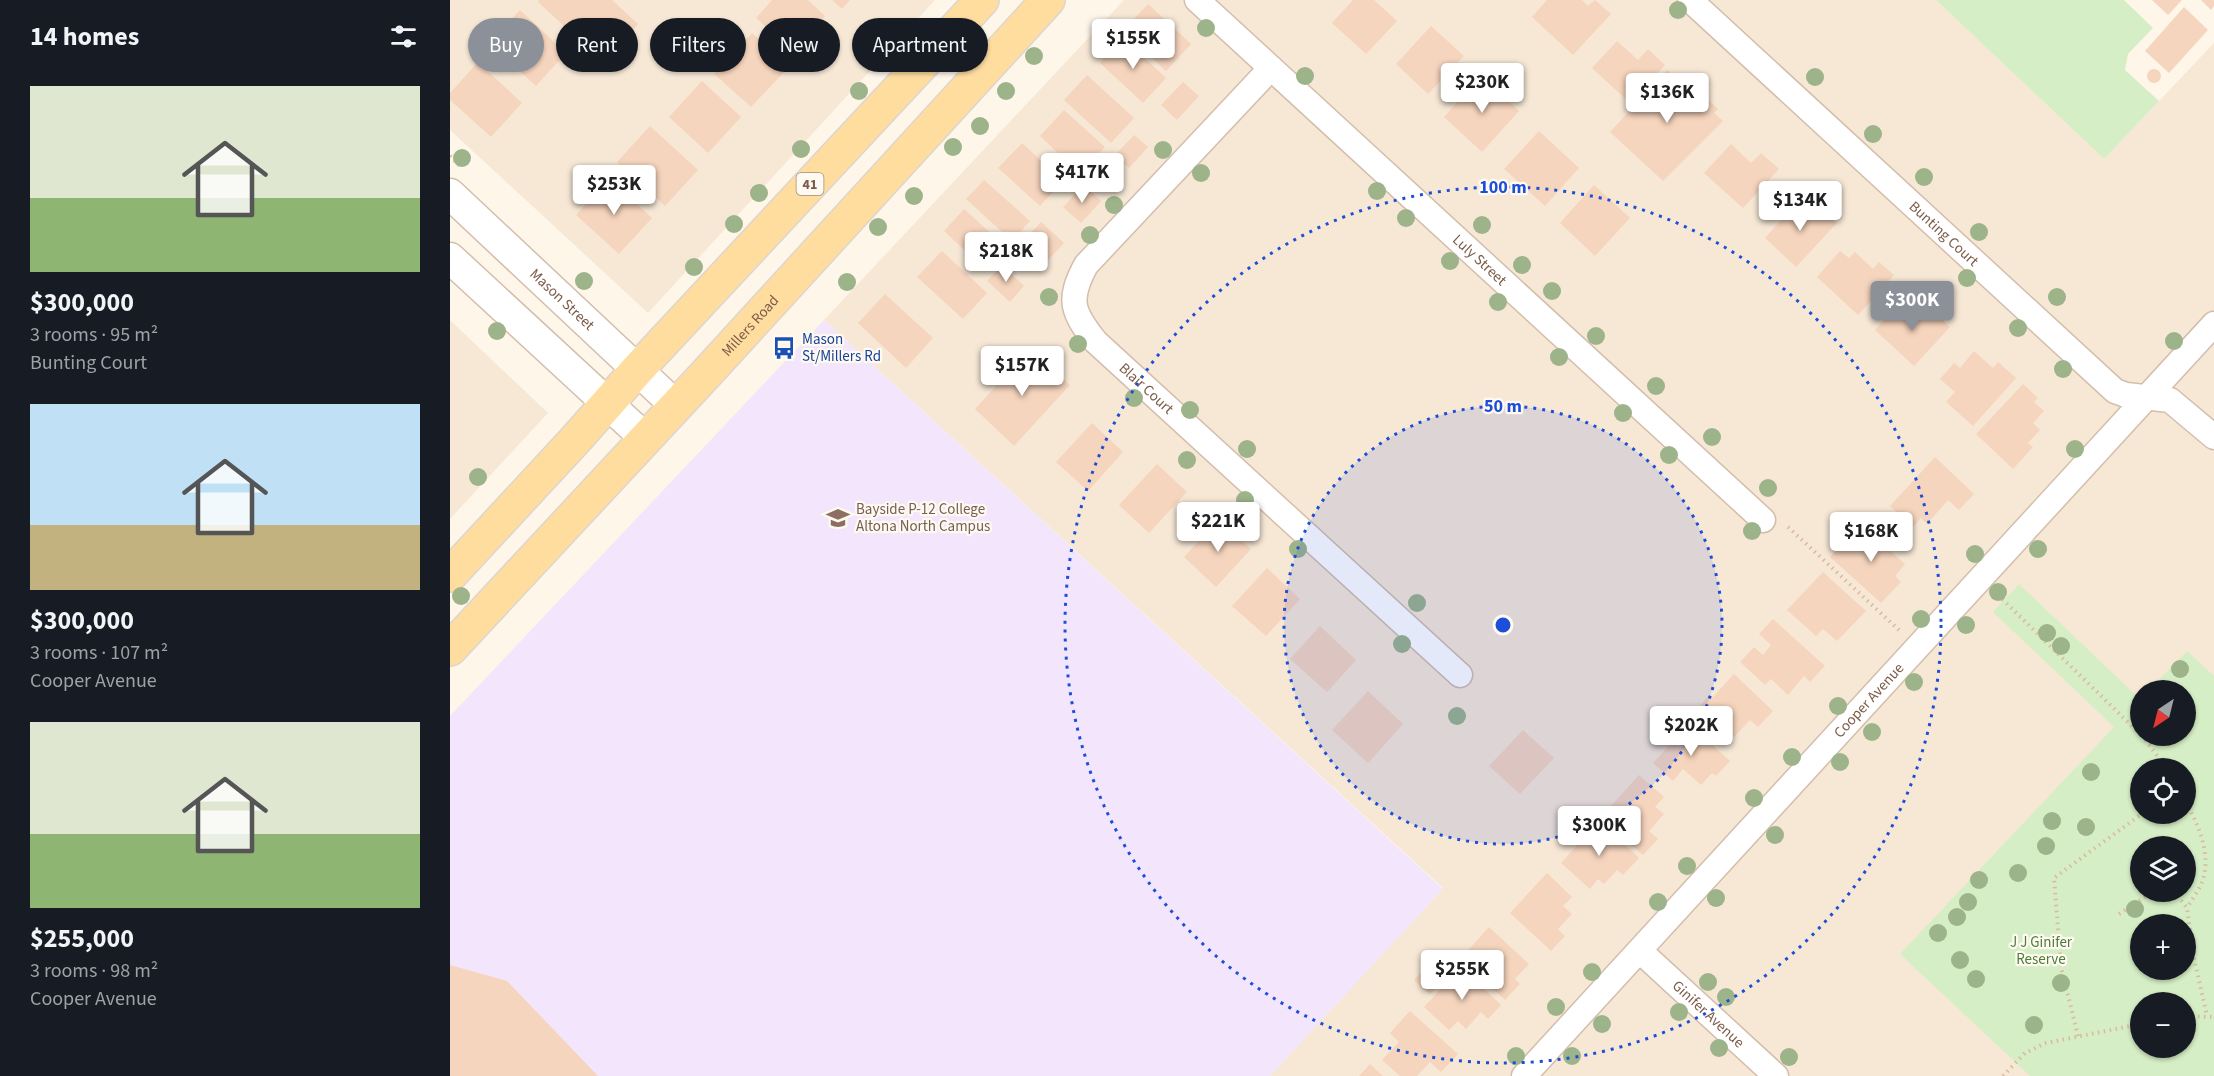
<!DOCTYPE html>
<html lang="en">
<head>
<meta charset="utf-8">
<style>
	:root { --surface:#171b24; --page:#20242c; --text:#f1f3f6; --muted:#9ea1a6; --accent:#8c9099 }
	body { margin:0; font-family:"Source Sans 3",sans-serif; background:var(--page); color:var(--text); height:100vh; display:flex; flex-direction:column; font-size:22px; white-space:nowrap }
	* { box-sizing:border-box; margin:0 }
	p { font-size:20px; color:var(--muted) }
	.icon { flex:none; width:33px; height:33px; fill:none; stroke:currentColor; stroke-width:2; stroke-linecap:round; stroke-linejoin:round }
	.map { position:relative; flex:1; overflow:hidden }
	.panel { display:flex; flex-direction:column; background:var(--surface); width:450px }
	.panel>* { flex:none }
	.guide { position:absolute; left:18px; top:18px; width:570px; height:54px; display:flex; gap:12px }
	.needle { width:39px; rotate:215deg }
	.controls { position:absolute; left:1680px; top:680px; display:grid; gap:12px }
	.controls a { display:grid; place-items:center; width:66px; height:66px; border-radius:50%; background:var(--surface); box-shadow:0 2px 4px #0004; font-size:30px }
	.price { position:absolute; translate:-50% -51px; padding:0 14px; border-radius:6px; background:#fff; color:#222; font-size:20px; line-height:39px; filter:drop-shadow(0 2px 3px #0008) }
	.price::after { content:''; position:absolute; left:50%; top:36px; width:18px; height:14px; margin-left:-9px; background:inherit; clip-path:polygon(0 0,100% 0,50% 100%) }
	.price.selected { background:var(--accent); color:#fff }
	ul { padding:0; list-style:none }
	li { display:grid; align-content:center; gap:12px; height:318px; padding:0 30px }
	li span { display:grid; place-items:center; height:186px; border-radius:0px; color:#555 }
	li>.icon { margin-inline-start:auto }
	span .icon { width:108px; height:108px; fill:#fffc; stroke-width:1 }
	li b { font-size:26px }
	h2 { display:flex; justify-content:space-between; align-items:center; height:72px; padding:0 30px; font-size:26px }
	.chip { padding:0 21px; border-radius:27px; background:var(--surface); box-shadow:0 2px 4px #0004; font-size:21px; line-height:54px }
	.chip.selected { background:var(--accent); color:#fff }
	main { display:flex; flex:1; min-height:0 }
	.map>svg:first-child { display:block }
	.residential { fill:#f7e8d6; fill-rule:evenodd }
	.education { fill:#f3e5fb }
	.green { fill:#d5eec5; fill-rule:evenodd }
	.building { fill:#f6d5be }
	.lines { fill:none; stroke-linecap:round; stroke-linejoin:round }
	.minor-casing { stroke:#d3beac; stroke-width:27 }
	.tertiary-casing { stroke:#d3beac; stroke-width:33 }
	.primary-casing { stroke:#ddd5d0; stroke-width:36 }
	.path { stroke:#dcb8a0; stroke-width:4; stroke-dasharray:1.5 4.5; stroke-linecap:butt }
	.minor { stroke:#fff; stroke-width:24 }
	.tertiary { stroke:#fff; stroke-width:30 }
	.primary { stroke:#ffdd9f; stroke-width:33 }
	.tree { fill:#9db38a }
	.ring { fill:none; stroke:#1d4ed8; stroke-width:3; stroke-dasharray:3 6 }
	.labels { text-anchor:middle; stroke-width:4.5; stroke-linejoin:round; paint-order:stroke }
	.shield { fill:#fffaf1; stroke:#a38b7b; stroke-width:1.5 }
	.shield-label { font-size:14px; font-weight:bold; fill:#7c5c49 }
	.street-label { font-size:15px; fill:#7c5c49; stroke:#fffaf1 }
	.transit-label { font-size:15px; fill:#164399; stroke:#fffaf1; text-anchor:start }
	.education-label { font-size:15px; fill:#785e54; stroke:#fffaf1; text-anchor:start }
	.park-label { font-size:15px; fill:#4e7c3c; stroke:#fffaf1 }
	.centre { fill:#1d4ed8; stroke:#fffaf1; stroke-width:3 }
	.ring-label { font-size:18px; text-anchor:middle; font-weight:bold; fill:#1d4ed8; stroke:#fffaf1; stroke-width:4.5; stroke-linejoin:round; paint-order:stroke }
</style>
</head>
<body>
<main>
<section class="panel">
<h2>14 homes<svg class="icon" aria-label="filters" viewBox="0 0 24 24"><path d="M4 7h16M4 17h16"/><circle cx="9" cy="7" r="2"/><circle cx="15" cy="17" r="2"/></svg></h2>
<ul>
<li><span style="background:linear-gradient(#dfe7d0 60%,#8fb573 0)"><svg class="icon" aria-label="home" viewBox="0 0 24 24"><path d="M3 11l9-7 9 7M6 9v11h12V9"/></svg></span><div><b>$300,000</b><p>3 rooms · 95 m²</p><p>Bunting Court</p></div></li>
<li><span style="background:linear-gradient(#bfe0f5 65%,#c2b280 0)"><svg class="icon" aria-label="home" viewBox="0 0 24 24"><path d="M3 11l9-7 9 7M6 9v11h12V9"/></svg></span><div><b>$300,000</b><p>3 rooms · 107 m²</p><p>Cooper Avenue</p></div></li>
<li><span style="background:linear-gradient(#dfe7d0 60%,#8fb573 0)"><svg class="icon" aria-label="home" viewBox="0 0 24 24"><path d="M3 11l9-7 9 7M6 9v11h12V9"/></svg></span><div><b>$255,000</b><p>3 rooms · 98 m²</p><p>Cooper Avenue</p></div></li>
</ul>
</section>
<div class="map">
<svg width="1764" height="1076" viewBox="0 0 1764 1076">
	<rect width="100%" height="100%" fill="#fef6e9"/>
	<g class="residential">
		<polygon points="0,0 485,0 198,313 0,130"/>
		<path d="M 674,0 L 1486,0 L 1654,159 L 1764,43 L 1764,1076 L 820,1076 L 993,888 L 374,320 ZM 1690,690 L 1736,690 L 1736,735 L 1690,735 ZM 1690,768 L 1736,768 L 1736,813 L 1690,813 ZM 1690,846 L 1736,846 L 1736,891 L 1690,891 ZM 1690,924 L 1736,924 L 1736,969 L 1690,969 ZM 1690,1002 L 1736,1002 L 1736,1047 L 1690,1047 Z"/>
		<polygon points="0,320 98,413 0,519"/>
	</g>
	<polygon class="education" points="374,320 993,889 820,1076 0,1076 0,716"/>
	<g class="green">
		<polygon points="1486,0 1674,0 1703,28 1678,54 1675,70 1709,101 1654,159"/>
		<path d="M 1569,584 L 1690,699 L 1690,735 L 1736,735 L 1736,690 L 1699,690 L 1737,651 L 1764,676 L 1764,1076 L 1580,1076 L 1450,954 L 1664,727 L 1543,612 ZM 1690,768 L 1736,768 L 1736,813 L 1690,813 ZM 1690,846 L 1736,846 L 1736,891 L 1690,891 ZM 1690,924 L 1736,924 L 1736,969 L 1690,969 ZM 1690,1002 L 1736,1002 L 1736,1047 L 1690,1047 Z"/>
	</g>
	<g class="building">
		<polygon points="89,0 162,0 188,24 153,62 88,2"/>
		<polygon points="322,0 358,0 375,16 342,51 306,18"/>
		<polygon points="382,0 400,0 392,9"/>
		<polygon points="903,0 924,0 947,21 916,54 882,23"/>
		<polygon points="1097,0 1132,0 1138,6 1145,0 1161,14 1123,55 1082,17"/>
		<polygon points="1702,0 1732,0 1718,15"/>
		<polygon points="1751,0 1764,0 1764,6 1761,10"/>
		<polygon points="698,4 741,44 716,71 673,31"/>
		<polygon points="1734,7 1758,30 1719,73 1695,51"/>
		<polygon points="70,10 116,53 86,86 39,43"/>
		<polygon points="981,26 1014,56 978,94 946,64"/>
		<polygon points="302,33 339,67 301,107 264,74"/>
		<polygon points="673,38 716,78 693,103 650,63"/>
		<polygon points="1167,41 1188,60 1198,49 1215,65 1180,103 1142,68"/>
		<polygon points="28,62 72,103 41,137 0,100 0,93"/>
		<circle cx="1704" cy="76" r="7"/>
		<polygon points="1217,70 1227,79 1231,75 1268,109 1264,113 1273,121 1213,181 1160,132"/>
		<polygon points="637,75 684,118 661,143 614,100"/>
		<polygon points="1031,76 1069,111 1032,152 994,117"/>
		<polygon points="252,81 291,117 258,153 219,117"/>
		<polygon points="733,82 749,96 727,120 711,105"/>
		<polygon points="614,110 655,147 630,174 590,136"/>
		<polygon points="200,126 248,170 215,206 167,162"/>
		<polygon points="1089,131 1129,168 1095,206 1054,169"/>
		<polygon points="684,135 698,147 679,168 665,155"/>
		<polygon points="572,143 613,181 590,206 548,168"/>
		<polygon points="1281,144 1301,163 1311,153 1329,169 1293,208 1254,173"/>
		<polygon points="160,179 202,218 169,254 126,215"/>
		<polygon points="534,180 580,221 562,241 516,199"/>
		<polygon points="634,185 651,201 631,223 613,207"/>
		<polygon points="1144,185 1180,218 1145,256 1110,223"/>
		<polygon points="1350,199 1366,214 1371,208 1387,223 1346,267 1315,238"/>
		<polygon points="514,209 557,248 536,270 494,231"/>
		<polygon points="591,222 614,243 589,270 566,249"/>
		<polygon points="492,251 537,293 513,319 467,277"/>
		<polygon points="1390,251 1399,258 1405,252 1423,269 1429,262 1444,275 1408,315 1367,277"/>
		<polygon points="552,265 574,286 560,302 537,281"/>
		<polygon points="435,294 483,338 456,368 408,323"/>
		<polygon points="1462,304 1480,321 1486,314 1500,327 1464,366 1425,330 1448,305 1455,311"/>
		<polygon points="580,349 620,385 564,446 525,409"/>
		<polygon points="1524,351 1543,368 1548,362 1566,378 1523,426 1496,402 1505,392 1490,379 1504,363 1510,368"/>
		<polygon points="1573,384 1588,398 1584,402 1594,411 1583,423 1590,430 1578,443 1583,447 1563,469 1526,434"/>
		<polygon points="642,423 673,452 638,491 606,462"/>
		<polygon points="1485,457 1524,494 1509,510 1498,500 1477,524 1471,518 1463,527 1440,506"/>
		<polygon points="707,464 737,492 699,533 669,505"/>
		<polygon points="769,519 801,549 766,587 734,557"/>
		<polygon points="1427,527 1444,543 1438,549 1455,564 1445,576 1451,582 1431,603 1380,557 1404,531 1415,541"/>
		<polygon points="817,568 850,599 816,636 782,606"/>
		<polygon points="1373,572 1416,611 1387,641 1373,629 1366,636 1337,610"/>
		<polygon points="1323,619 1375,666 1360,682 1354,676 1338,695 1321,679 1315,685 1290,662 1304,647 1313,655 1321,645 1309,634"/>
		<polygon points="870,626 906,660 877,692 840,659"/>
		<polygon points="1284,674 1323,711 1308,727 1300,720 1284,737 1267,722 1262,728 1245,712 1259,695 1262,698"/>
		<polygon points="918,691 953,724 918,763 882,730"/>
		<polygon points="1239,724 1280,761 1266,776 1262,773 1251,785 1233,769 1223,781 1203,763"/>
		<polygon points="1073,730 1104,758 1070,794 1039,766"/>
		<polygon points="1189,775 1214,797 1205,807 1214,814 1199,831 1208,839 1193,855 1151,817"/>
		<polygon points="1149,821 1189,858 1173,875 1167,870 1154,884 1148,879 1140,889 1111,863"/>
		<polygon points="1097,873 1122,897 1113,906 1122,914 1108,929 1115,936 1101,951 1060,913"/>
		<polygon points="1039,927 1079,964 1065,979 1070,984 1055,1000 1011,958"/>
		<polygon points="992,949 1008,963 980,994 964,980"/>
		<polygon points="0,965 57,981 148,1076 0,1076"/>
		<polygon points="1011,967 1051,1005 1038,1019 1031,1012 1016,1029 1008,1021 999,1030 974,1007"/>
		<polygon points="960,1011 1008,1054 991,1072 980,1062 967,1076 950,1076 932,1060 949,1042 940,1033"/>
		<polygon points="920,1064 933,1076 909,1076"/>
	</g>
	<g class="lines">
		<g class="minor-casing">
			<g id="minor">
				<path id="s1" d="M 747,0 L 1313,520"/>
				<path id="s2" d="M 1240,0 L 1665,391 L 1676,395 L 1720,400 L 1764,437"/>
				<path id="s3" d="M 821,68 L 636,265 C 617,300 622,312 646,342 L 1010,675"/>
				<path id="s4" d="M 1190,951 L 1326,1076"/>
				<path id="s5" d="M 1074,1076 L 1764,324"/>
			</g>
		</g>
		<g class="tertiary-casing">
			<g id="tertiary">
				<path id="s6" d="M 0,194 L 226,406"/>
				<polyline points="0,258 196,439"/>
			</g>
		</g>
		<g class="primary-casing">
			<g id="primary">
				<polyline points="0,575 126,439 188,369 532,0"/>
				<path id="s7" d="M 0,649 L 255,375 L 598,0"/>
			</g>
		</g>
		<g class="path">
			<polyline points="0,156 10,166"/>
			<polyline points="1338,527 1449,630"/>
			<polyline points="1548,595 1690,734"/>
			<polyline points="1692,735 1716,768"/>
			<path d="M 1736,802 C 1748,825 1761,852 1753,879 C 1750,889 1742,899 1737,908"/>
			<polyline points="1724,891 1737,908 1744,958 1757,1016"/>
			<polyline points="1669,914 1704,891"/>
			<polyline points="1736,1016 1764,1017"/>
			<polyline points="1628,1036 1611,967 1604,878 1693,813"/>
			<polyline points="1553,1076 1575,1053 1596,1043 1690,1024"/>
		</g>
		<use href="#minor" class="minor"/>
		<use href="#tertiary" class="tertiary"/>
		<use href="#primary" class="primary"/>
	</g>
	<g class="tree">
		<circle cx="1228" cy="10" r="9"/>
		<circle cx="756" cy="28" r="9"/>
		<circle cx="463" cy="31" r="9"/>
		<circle cx="521" cy="45" r="9"/>
		<circle cx="584" cy="56" r="9"/>
		<circle cx="855" cy="76" r="9"/>
		<circle cx="1365" cy="77" r="9"/>
		<circle cx="409" cy="91" r="9"/>
		<circle cx="556" cy="91" r="9"/>
		<circle cx="530" cy="126" r="9"/>
		<circle cx="1423" cy="134" r="9"/>
		<circle cx="503" cy="147" r="9"/>
		<circle cx="351" cy="149" r="9"/>
		<circle cx="713" cy="150" r="9"/>
		<circle cx="12" cy="158" r="9"/>
		<circle cx="751" cy="173" r="9"/>
		<circle cx="1474" cy="177" r="9"/>
		<circle cx="927" cy="191" r="9"/>
		<circle cx="309" cy="193" r="9"/>
		<circle cx="464" cy="196" r="9"/>
		<circle cx="664" cy="205" r="9"/>
		<circle cx="956" cy="218" r="9"/>
		<circle cx="284" cy="224" r="9"/>
		<circle cx="1032" cy="225" r="9"/>
		<circle cx="428" cy="227" r="9"/>
		<circle cx="1529" cy="232" r="9"/>
		<circle cx="640" cy="235" r="9"/>
		<circle cx="1000" cy="261" r="9"/>
		<circle cx="1072" cy="265" r="9"/>
		<circle cx="244" cy="267" r="9"/>
		<circle cx="1517" cy="278" r="9"/>
		<circle cx="134" cy="281" r="9"/>
		<circle cx="397" cy="282" r="9"/>
		<circle cx="1102" cy="291" r="9"/>
		<circle cx="599" cy="297" r="9"/>
		<circle cx="1607" cy="297" r="9"/>
		<circle cx="1048" cy="302" r="9"/>
		<circle cx="1568" cy="328" r="9"/>
		<circle cx="47" cy="331" r="9"/>
		<circle cx="1146" cy="336" r="9"/>
		<circle cx="1724" cy="341" r="9"/>
		<circle cx="628" cy="344" r="9"/>
		<circle cx="1109" cy="357" r="9"/>
		<circle cx="1613" cy="369" r="9"/>
		<circle cx="1206" cy="386" r="9"/>
		<circle cx="684" cy="398" r="9"/>
		<circle cx="740" cy="410" r="9"/>
		<circle cx="1173" cy="413" r="9"/>
		<circle cx="1262" cy="437" r="9"/>
		<circle cx="797" cy="449" r="9"/>
		<circle cx="1625" cy="449" r="9"/>
		<circle cx="1219" cy="455" r="9"/>
		<circle cx="737" cy="460" r="9"/>
		<circle cx="28" cy="477" r="9"/>
		<circle cx="1318" cy="488" r="9"/>
		<circle cx="795" cy="500" r="9"/>
		<circle cx="1302" cy="531" r="9"/>
		<circle cx="848" cy="549" r="9"/>
		<circle cx="1588" cy="549" r="9"/>
		<circle cx="1525" cy="554" r="9"/>
		<circle cx="1548" cy="592" r="9"/>
		<circle cx="11" cy="596" r="9"/>
		<circle cx="967" cy="603" r="9"/>
		<circle cx="1471" cy="619" r="9"/>
		<circle cx="1516" cy="625" r="9"/>
		<circle cx="1597" cy="633" r="9"/>
		<circle cx="952" cy="644" r="9"/>
		<circle cx="1611" cy="646" r="9"/>
		<circle cx="1730" cy="669" r="9"/>
		<circle cx="1464" cy="682" r="9"/>
		<circle cx="1388" cy="706" r="9"/>
		<circle cx="1007" cy="716" r="9"/>
		<circle cx="1422" cy="732" r="9"/>
		<circle cx="1342" cy="757" r="9"/>
		<circle cx="1390" cy="762" r="9"/>
		<circle cx="1641" cy="772" r="9"/>
		<circle cx="1304" cy="798" r="9"/>
		<circle cx="1602" cy="821" r="9"/>
		<circle cx="1636" cy="827" r="9"/>
		<circle cx="1325" cy="835" r="9"/>
		<circle cx="1596" cy="846" r="9"/>
		<circle cx="1237" cy="866" r="9"/>
		<circle cx="1568" cy="873" r="9"/>
		<circle cx="1529" cy="880" r="9"/>
		<circle cx="1266" cy="898" r="9"/>
		<circle cx="1208" cy="902" r="9"/>
		<circle cx="1518" cy="902" r="9"/>
		<circle cx="1685" cy="909" r="9"/>
		<circle cx="1507" cy="917" r="9"/>
		<circle cx="1488" cy="933" r="9"/>
		<circle cx="1510" cy="960" r="9"/>
		<circle cx="1142" cy="972" r="9"/>
		<circle cx="1526" cy="979" r="9"/>
		<circle cx="1258" cy="982" r="9"/>
		<circle cx="1611" cy="983" r="9"/>
		<circle cx="1276" cy="997" r="9"/>
		<circle cx="1106" cy="1007" r="9"/>
		<circle cx="1229" cy="1012" r="9"/>
		<circle cx="1152" cy="1024" r="9"/>
		<circle cx="1584" cy="1025" r="9"/>
		<circle cx="1269" cy="1048" r="9"/>
		<circle cx="1066" cy="1056" r="9"/>
		<circle cx="1122" cy="1056" r="9"/>
		<circle cx="1339" cy="1057" r="9"/>
	</g>
	<circle cx="1053" cy="625" r="219" fill="#1d4ed8" fill-opacity=".12"/>
	<g class="ring">
		<circle cx="1053" cy="625" r="219"/>
		<circle cx="1053" cy="625" r="438"/>
	</g>
	<defs>
		<g id="bus-bare" transform="scale(1.8)"><path d="M-5-6H5V4H4V6H2V4H-2V6H-4V4H-5ZM-3.5-4V0h7V-4ZM-3.5 1.2v1.5H-2V1.2ZM2 1.2v1.5H3.5V1.2Z" fill="#1a4fb4" stroke="#fffaf1" stroke-width="2.5" paint-order="stroke"/></g>
		<g id="school-bare" transform="scale(1.8)"><path d="M0-5L7-2L0 1L-7-2ZM-4 1L0 2.5L4 1V4Q0 6-4 4Z" fill="#8d6e63" stroke="#fffaf1" stroke-width="2.5" paint-order="stroke"/></g>
	</defs>
	<g fill-rule="evenodd">
		<use href="#bus-bare" x="334" y="348"/>
		<use href="#school-bare" x="388" y="518"/>
	</g>
	<g class="labels">
		<rect class="shield" x="346.5" y="173" width="27" height="22" rx="4.5"/>
		<g class="shield-label">
			<text x="360" y="189">41</text>
		</g>
		<g class="street-label">
			<text dy="5" stroke="none"><textPath href="#s2" startOffset="345">Bunting Court</textPath></text>
			<text dy="5" stroke="none"><textPath href="#s1" startOffset="384">Luly Street</textPath></text>
			<text dy="5" stroke="none"><textPath href="#s6" startOffset="154">Mason Street</textPath></text>
			<text dy="5" stroke="none"><textPath href="#s7" startOffset="441">Millers Road</textPath></text>
			<text dy="5" stroke="none"><textPath href="#s3" startOffset="424">Blair Court</textPath></text>
			<text dy="5" stroke="none"><textPath href="#s5" startOffset="510">Cooper Avenue</textPath></text>
			<text dy="5" stroke="none"><textPath href="#s4" startOffset="93">Ginifer Avenue</textPath></text>
		</g>
		<g class="transit-label">
			<text x="352" y="344">Mason<tspan x="352" dy="17">St/Millers Rd</tspan></text>
		</g>
		<g class="education-label">
			<text x="406" y="514">Bayside P-12 College<tspan x="406" dy="17">Altona North Campus</tspan></text>
		</g>
		<g class="park-label">
			<text x="1591" y="947">J J Ginifer<tspan x="1591" dy="17">Reserve</tspan></text>
		</g>
	</g>
	<circle cx="1053" cy="625" r="9" class="centre"/>
	<g class="ring-label">
		<text x="1053" y="193">100 m</text>
		<text x="1053" y="412">50 m</text>
	</g>
</svg>
<div class="controls">
<a><svg class="needle" viewBox="-14 -14 28 28"><path d="M0-13l5 13h-10z" fill="#e53935"/><path d="M0 13l5-13h-10z" fill="#9ea1a6"/></svg></a>
<a><svg class="icon" aria-label="locate" viewBox="0 0 24 24"><circle cx="12" cy="12" r="6"/><path d="M12 2v4M12 18v4M2 12h4M18 12h4"/></svg></a>
<a><svg class="icon" aria-label="layers" viewBox="0 0 24 24"><path d="M12 4l9 5-9 5-9-5zM3 14l9 5 9-5"/></svg></a>
<a>+</a>
<a>−</a>
</div>
<b class="price" style="left:683px;top:70px">$155K</b>
<b class="price" style="left:1032px;top:114px">$230K</b>
<b class="price" style="left:1217px;top:124px">$136K</b>
<b class="price" style="left:632px;top:204px">$417K</b>
<b class="price" style="left:164px;top:216px">$253K</b>
<b class="price" style="left:1350px;top:232px">$134K</b>
<b class="price" style="left:556px;top:283px">$218K</b>
<b class="price selected" style="left:1462px;top:332px">$300K</b>
<b class="price" style="left:572px;top:397px">$157K</b>
<b class="price" style="left:768px;top:553px">$221K</b>
<b class="price" style="left:1421px;top:563px">$168K</b>
<b class="price" style="left:1241px;top:757px">$202K</b>
<b class="price" style="left:1149px;top:857px">$300K</b>
<b class="price" style="left:1012px;top:1001px">$255K</b>
<div class="guide">
<a class="chip selected">Buy</a>
<a class="chip">Rent</a>
<a class="chip">Filters</a>
<a class="chip">New</a>
<a class="chip">Apartment</a>
</div>
</div>
</main>
</body>
</html>
